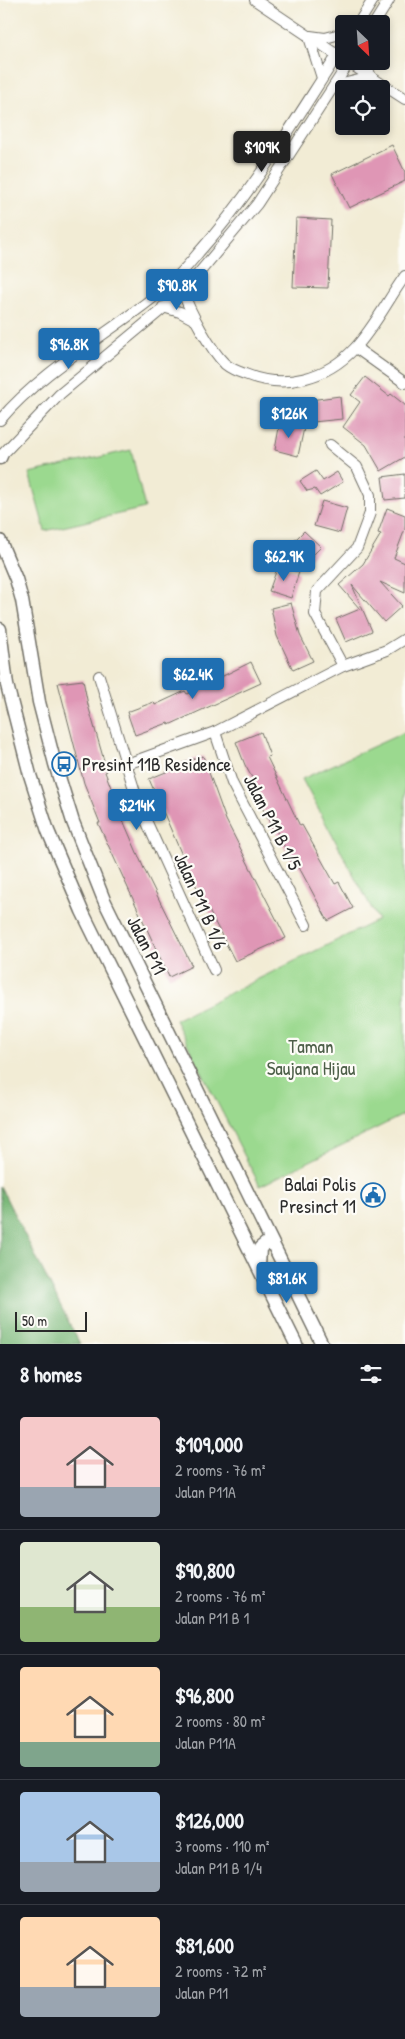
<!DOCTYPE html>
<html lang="en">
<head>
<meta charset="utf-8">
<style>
	:root { --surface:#171b24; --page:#242831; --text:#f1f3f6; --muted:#9ea1a6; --line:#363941; --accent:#1f6fb2 }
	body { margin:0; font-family:"Patrick Hand",sans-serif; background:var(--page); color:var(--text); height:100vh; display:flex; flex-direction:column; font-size:19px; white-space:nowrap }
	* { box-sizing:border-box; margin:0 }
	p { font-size:16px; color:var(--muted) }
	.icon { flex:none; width:28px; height:28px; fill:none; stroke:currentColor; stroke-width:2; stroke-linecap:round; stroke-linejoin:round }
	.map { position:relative; height:1344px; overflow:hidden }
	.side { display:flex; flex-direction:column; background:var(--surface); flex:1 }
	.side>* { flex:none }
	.needle { width:32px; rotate:155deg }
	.fabs { position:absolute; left:335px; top:15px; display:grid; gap:10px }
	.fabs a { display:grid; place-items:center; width:55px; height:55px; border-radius:5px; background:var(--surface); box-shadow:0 2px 8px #0003; font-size:25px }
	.scale { position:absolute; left:15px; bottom:12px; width:72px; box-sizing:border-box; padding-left:5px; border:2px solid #2b2b2b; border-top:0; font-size:14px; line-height:18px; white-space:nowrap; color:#2b2b2b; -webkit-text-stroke:4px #fdfcf7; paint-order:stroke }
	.price { position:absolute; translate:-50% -42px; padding:0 11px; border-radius:5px; background:var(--accent); color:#fff; font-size:16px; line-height:32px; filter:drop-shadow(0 1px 2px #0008) }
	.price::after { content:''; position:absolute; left:50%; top:30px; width:15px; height:11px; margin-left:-8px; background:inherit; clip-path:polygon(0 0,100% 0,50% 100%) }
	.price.on { background:#222; color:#fff }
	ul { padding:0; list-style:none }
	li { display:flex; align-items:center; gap:15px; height:125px; padding:0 20px }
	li+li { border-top:1px solid var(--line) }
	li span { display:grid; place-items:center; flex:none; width:140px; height:100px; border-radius:5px; color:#555 }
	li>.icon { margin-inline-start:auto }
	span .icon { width:60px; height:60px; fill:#fffc; stroke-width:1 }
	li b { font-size:21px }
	h2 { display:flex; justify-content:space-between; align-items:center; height:60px; padding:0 20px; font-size:21px }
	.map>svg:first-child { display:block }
	.green { fill:#9bd98f; stroke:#63825d }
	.forest { fill:#7cb97a; stroke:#547252 }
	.building { fill:#df96b5 }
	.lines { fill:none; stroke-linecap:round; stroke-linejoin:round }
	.minor-casing { stroke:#716f66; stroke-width:12 }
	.major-casing { stroke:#716f66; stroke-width:15 }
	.minor { stroke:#fff; stroke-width:10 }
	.major { stroke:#fff; stroke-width:12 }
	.labels { text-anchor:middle; stroke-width:4.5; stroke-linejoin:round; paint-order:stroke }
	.poi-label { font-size:19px; fill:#2b2b2b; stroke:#fdfcf7; text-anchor:start }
	.street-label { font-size:19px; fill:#2b2b2b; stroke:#fdfcf7 }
	.park-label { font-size:19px; fill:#4d5f49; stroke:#fdfcf7 }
</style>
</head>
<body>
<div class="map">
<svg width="405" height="1344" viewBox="0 0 405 1344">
	<rect width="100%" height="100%" fill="#fdfcf7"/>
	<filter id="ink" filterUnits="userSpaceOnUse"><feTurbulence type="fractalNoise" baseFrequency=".02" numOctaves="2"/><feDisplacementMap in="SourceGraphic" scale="10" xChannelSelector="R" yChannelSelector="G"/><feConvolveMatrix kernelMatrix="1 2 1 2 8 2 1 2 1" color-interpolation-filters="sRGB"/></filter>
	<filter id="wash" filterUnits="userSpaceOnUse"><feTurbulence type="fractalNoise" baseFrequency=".0096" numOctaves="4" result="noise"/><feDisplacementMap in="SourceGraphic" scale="20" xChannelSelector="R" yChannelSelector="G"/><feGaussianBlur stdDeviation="1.12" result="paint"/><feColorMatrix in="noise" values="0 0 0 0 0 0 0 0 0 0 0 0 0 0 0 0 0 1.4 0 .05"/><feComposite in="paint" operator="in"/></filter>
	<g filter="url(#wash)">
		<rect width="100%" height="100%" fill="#f2ecd5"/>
		<g class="green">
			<polygon points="131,450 145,508 45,531 29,473"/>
			<polygon points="405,732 405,1114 260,1186 175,1020 378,920 302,779"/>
		</g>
		<polygon class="forest" points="0,1186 80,1344 0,1344"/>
		<g id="blocks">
			<g class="building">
				<polygon points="392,145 405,172 405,181 349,208 332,174"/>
				<polygon points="296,218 331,220 328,288 293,287"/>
				<polygon points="365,377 389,396 391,394 405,405 405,457 381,471 366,445 343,427 360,402 351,395"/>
				<polygon points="340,396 342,419 313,422 310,400"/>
				<polygon points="280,422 304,428 298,456 275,450"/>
				<polygon points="316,471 323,481 337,472 343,482 320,496 315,489 307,491 300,481"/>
				<polygon points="405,474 405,498 385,500 382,477"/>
				<polygon points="322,501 347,508 340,533 314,526"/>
				<polygon points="387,508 405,515 405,529 394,558 405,563 405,593 380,582 402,606 384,622 352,585 372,631 346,642 336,619 360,609 339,585 363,564 381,534 378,533"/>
				<polygon points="304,531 321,547 303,565 286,549"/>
				<polygon points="278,566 299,572 291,598 269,591"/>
				<polygon points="291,603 300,635 313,661 293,670 277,636 271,608"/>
				<polygon points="251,662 261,683 169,725 168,723 135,735 127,712 154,702 155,705 185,691 187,694"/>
				<polygon points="83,680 88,705 107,771 105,772 117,803 116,804 145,871 192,966 169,977 98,823 100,823 84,783 58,683"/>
				<polygon points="261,732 270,756 267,757 300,826 302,825 335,884 339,882 353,908 328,921 295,860 292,862 276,830 274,831 262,807 267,805 245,765 236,742"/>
				<polygon points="203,756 226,820 286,938 235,961 191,876 149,779 178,767 177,765"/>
			</g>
		</g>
	</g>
	<g filter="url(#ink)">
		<use href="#blocks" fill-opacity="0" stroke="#716f66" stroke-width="1"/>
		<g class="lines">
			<g class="minor-casing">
				<g id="minor">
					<polyline points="255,0 343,59"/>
					<polyline points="358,24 373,0"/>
					<polyline points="374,24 389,0"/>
					<polyline points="310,36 325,38 344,33"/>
					<polyline points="309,37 322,78"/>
					<polyline points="346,61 405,99"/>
					<polyline points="334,86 371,77 365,61"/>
					<path d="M 183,292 C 190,312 210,349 225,364 C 230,368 239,372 245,374 C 284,390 326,379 355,348 C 374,328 389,298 405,276"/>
					<polyline points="163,307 180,312 195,320"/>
					<polyline points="356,348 405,383"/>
					<path d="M 0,420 C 48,364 116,331 171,283 C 181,274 190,263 199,252 C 255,190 298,115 344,45"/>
					<polyline points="330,445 357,467 370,495 370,513 357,548 317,591 315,614 343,666"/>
					<polyline points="0,457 60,394 183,292 257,204 350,61"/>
					<polyline points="99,676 139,805 214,970"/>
					<polyline points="215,732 232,783 306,925"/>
					<polyline points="127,764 215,732 343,666 387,650 405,639"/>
				</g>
			</g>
			<g class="major-casing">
				<g id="major">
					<polyline points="0,458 1,456"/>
					<polyline points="0,541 16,579 22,600 39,702 55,764 73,822 104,900 322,1344"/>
					<polyline points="0,629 7,685 30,775 48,831 82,911 296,1344"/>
					<polyline points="259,1267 260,1248 270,1240"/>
				</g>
			</g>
			<use href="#minor" class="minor"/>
			<use href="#major" class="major"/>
		</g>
	</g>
	<defs>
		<g id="bus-ring" transform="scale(1.25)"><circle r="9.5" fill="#fdfcf7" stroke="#1f6fb2" stroke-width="1.5"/><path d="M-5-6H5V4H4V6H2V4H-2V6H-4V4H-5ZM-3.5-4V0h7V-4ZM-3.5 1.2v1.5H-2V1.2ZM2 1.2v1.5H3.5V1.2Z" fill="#1f6fb2"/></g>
		<g id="civic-ring" transform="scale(1.25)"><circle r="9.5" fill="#fdfcf7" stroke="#1f6fb2" stroke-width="1.5"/><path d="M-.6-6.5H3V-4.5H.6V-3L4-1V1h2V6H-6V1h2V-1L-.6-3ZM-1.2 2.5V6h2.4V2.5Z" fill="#1f6fb2"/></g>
	</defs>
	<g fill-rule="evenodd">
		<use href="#bus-ring" x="64" y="764"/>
		<use href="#civic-ring" x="373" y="1195"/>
	</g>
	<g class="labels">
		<g class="poi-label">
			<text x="82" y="771">Presint 11B Residence</text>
			<text x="356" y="1191" text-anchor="end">Balai Polis<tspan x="356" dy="22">Presinct 11</tspan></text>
		</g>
		<g class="street-label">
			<text transform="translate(273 822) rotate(63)" y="7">Jalan P11 B 1/5</text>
			<text transform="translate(201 901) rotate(66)" y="7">Jalan P11 B 1/6</text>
			<text transform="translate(147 945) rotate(63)" y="7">Jalan P11</text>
		</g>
		<g class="park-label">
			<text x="311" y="1053">Taman<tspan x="311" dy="22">Saujana Hijau</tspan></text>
		</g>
	</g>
</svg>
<div class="fabs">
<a><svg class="needle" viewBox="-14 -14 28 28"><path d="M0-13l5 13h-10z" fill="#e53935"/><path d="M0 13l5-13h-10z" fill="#9ea1a6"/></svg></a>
<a><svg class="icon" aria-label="locate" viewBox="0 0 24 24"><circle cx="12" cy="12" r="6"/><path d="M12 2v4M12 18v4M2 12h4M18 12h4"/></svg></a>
</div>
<div class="scale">50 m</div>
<b class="price on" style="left:262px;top:173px">$109K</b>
<b class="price" style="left:177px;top:311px">$90.8K</b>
<b class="price" style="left:69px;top:370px">$96.8K</b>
<b class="price" style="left:289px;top:439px">$126K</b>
<b class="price" style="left:284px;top:582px">$62.9K</b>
<b class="price" style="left:193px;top:700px">$62.4K</b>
<b class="price" style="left:137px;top:831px">$214K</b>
<b class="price" style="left:287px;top:1304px">$81.6K</b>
</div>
<section class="side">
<h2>8 homes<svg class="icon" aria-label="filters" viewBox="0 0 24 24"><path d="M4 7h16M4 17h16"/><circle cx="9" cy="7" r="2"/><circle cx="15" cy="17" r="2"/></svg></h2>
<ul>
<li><span style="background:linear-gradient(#f6c9c9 70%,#9aa5b1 0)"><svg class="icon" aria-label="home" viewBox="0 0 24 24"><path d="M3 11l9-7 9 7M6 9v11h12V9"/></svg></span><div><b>$109,000</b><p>2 rooms · 76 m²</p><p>Jalan P11A</p></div></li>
<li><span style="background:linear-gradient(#dfe7d0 65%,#8fb573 0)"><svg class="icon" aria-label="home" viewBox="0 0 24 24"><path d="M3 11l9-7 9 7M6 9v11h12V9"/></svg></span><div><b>$90,800</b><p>2 rooms · 76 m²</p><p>Jalan P11 B 1</p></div></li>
<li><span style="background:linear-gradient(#ffd9b3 75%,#7fa58c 0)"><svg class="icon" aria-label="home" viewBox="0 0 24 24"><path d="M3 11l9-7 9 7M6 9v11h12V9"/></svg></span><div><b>$96,800</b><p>2 rooms · 80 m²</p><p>Jalan P11A</p></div></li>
<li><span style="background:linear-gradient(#a9c7e8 70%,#9aa5b1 0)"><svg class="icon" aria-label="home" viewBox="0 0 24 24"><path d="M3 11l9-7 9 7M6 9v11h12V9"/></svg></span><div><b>$126,000</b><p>3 rooms · 110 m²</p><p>Jalan P11 B 1/4</p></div></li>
<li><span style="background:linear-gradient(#ffd9b3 70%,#9aa5b1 0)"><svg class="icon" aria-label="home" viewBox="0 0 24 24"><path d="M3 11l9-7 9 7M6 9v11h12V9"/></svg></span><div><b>$81,600</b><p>2 rooms · 72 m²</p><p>Jalan P11</p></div></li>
</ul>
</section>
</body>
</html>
